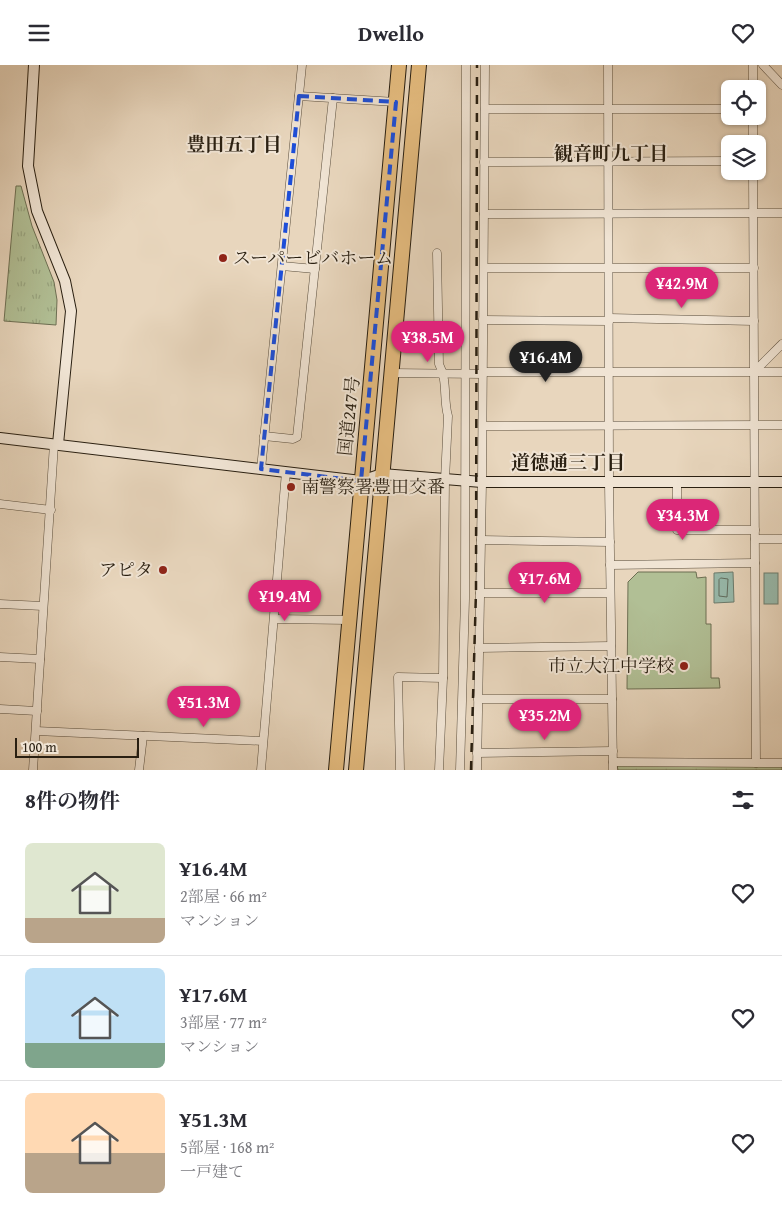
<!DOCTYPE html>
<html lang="ja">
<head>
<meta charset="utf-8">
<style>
	:root { --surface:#fff; --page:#f2f2f3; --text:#2b2b33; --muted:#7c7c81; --line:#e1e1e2; --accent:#db2777 }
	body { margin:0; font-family:"Gentium Book Plus","Noto Serif JP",serif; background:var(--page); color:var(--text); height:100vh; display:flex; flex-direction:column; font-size:19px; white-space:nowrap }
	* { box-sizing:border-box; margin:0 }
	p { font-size:16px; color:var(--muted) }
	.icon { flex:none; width:28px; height:28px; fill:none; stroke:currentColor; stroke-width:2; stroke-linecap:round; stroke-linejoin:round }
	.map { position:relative; height:705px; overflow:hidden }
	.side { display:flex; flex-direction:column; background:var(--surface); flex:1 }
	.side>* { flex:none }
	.buttons { position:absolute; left:721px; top:15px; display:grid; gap:10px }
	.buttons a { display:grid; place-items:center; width:45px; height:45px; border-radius:8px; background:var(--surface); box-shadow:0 1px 4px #0004; font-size:25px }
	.scale { position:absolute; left:15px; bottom:12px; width:124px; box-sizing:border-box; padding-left:5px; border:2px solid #291f11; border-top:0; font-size:14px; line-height:18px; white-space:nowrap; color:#291f11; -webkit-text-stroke:4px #f0e4d4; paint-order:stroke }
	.price { position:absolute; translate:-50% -42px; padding:0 11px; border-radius:18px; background:var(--accent); color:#fff; font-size:16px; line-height:32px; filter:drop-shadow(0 1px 2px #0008) }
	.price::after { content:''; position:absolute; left:50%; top:30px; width:15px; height:11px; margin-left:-8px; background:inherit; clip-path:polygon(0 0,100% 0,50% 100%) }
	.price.current { background:#222; color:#fff }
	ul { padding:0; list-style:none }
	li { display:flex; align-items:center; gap:15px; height:125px; padding:0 25px }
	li+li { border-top:1px solid var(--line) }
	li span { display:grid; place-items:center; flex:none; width:140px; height:100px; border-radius:8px; color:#555 }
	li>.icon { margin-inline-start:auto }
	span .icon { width:60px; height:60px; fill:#fffc; stroke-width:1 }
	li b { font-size:21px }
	h2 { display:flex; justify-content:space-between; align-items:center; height:60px; padding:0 25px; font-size:21px }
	header { display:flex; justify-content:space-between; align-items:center; height:65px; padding:0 25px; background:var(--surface); font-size:22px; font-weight:700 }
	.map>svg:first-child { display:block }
	.grass { fill:url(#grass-tufts); stroke:#6d6f53 }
	.pitch { fill:#b1bf95; stroke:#6d6f53 }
	.water { fill:#98baac; stroke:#6c7c6e }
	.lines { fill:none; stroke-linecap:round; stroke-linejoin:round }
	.shore { stroke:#606c5e; stroke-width:1 }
	.street-casing { stroke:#594d3c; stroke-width:9 }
	.secondary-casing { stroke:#291f11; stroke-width:12 }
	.highway-casing { stroke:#291f11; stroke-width:16 }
	.street { stroke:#f0e4d4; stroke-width:8 }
	.secondary { stroke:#f0e4d4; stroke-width:10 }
	.highway { stroke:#e4bb7e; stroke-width:14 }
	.rail { stroke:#291f11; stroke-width:2.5; stroke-dasharray:9 9; stroke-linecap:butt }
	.marked { fill:none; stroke:#1d4ed8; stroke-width:4; stroke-dasharray:10 6; stroke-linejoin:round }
	.poi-dot { fill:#8f2418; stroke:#f0e4d4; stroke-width:2 }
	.labels { text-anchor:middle; stroke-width:4; stroke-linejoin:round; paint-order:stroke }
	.poi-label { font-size:18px; fill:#291f11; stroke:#f0e4d4; text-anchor:start }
	.street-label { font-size:18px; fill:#291f11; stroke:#f0e4d4 }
	.neighbourhood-label { font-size:19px; font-weight:bold; fill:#291f11; stroke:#f0e4d4 }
</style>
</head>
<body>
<header><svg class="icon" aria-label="menu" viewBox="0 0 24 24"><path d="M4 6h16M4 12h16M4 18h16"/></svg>Dwello<svg class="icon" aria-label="heart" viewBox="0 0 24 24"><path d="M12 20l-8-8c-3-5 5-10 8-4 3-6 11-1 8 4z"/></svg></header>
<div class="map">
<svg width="782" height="705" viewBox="0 0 782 705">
	<defs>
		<pattern id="grass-tufts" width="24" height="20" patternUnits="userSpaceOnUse" patternTransform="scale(1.25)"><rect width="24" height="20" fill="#b1bf95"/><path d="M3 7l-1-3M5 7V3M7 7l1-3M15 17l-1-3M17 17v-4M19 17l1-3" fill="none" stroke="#98a47f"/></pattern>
	</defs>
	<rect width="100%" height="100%" fill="#e8d6bd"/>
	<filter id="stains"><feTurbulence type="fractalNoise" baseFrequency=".004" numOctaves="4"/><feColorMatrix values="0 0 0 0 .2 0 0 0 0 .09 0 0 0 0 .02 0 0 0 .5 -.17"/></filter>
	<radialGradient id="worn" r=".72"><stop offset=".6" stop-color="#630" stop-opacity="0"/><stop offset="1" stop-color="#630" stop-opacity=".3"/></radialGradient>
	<g class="grass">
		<polygon points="16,121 21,121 32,161 54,217 57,235 56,260 4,256"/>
		<polygon points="617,700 782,701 782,705 618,705"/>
	</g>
	<polygon class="pitch" points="638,507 696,507 697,513 706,512 706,559 711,559 711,613 719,613 720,623 627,624 628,517"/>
	<g class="water">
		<polygon points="733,507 734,537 714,538 714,508"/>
		<rect x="764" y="508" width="14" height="31"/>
	</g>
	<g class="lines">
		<polygon class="shore" points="721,513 728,514 727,532 719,531 719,515"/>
		<g class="street-casing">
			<g id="street">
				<polyline points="608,0 609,417 613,705"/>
				<polyline points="753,0 753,24"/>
				<polyline points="763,0 782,20"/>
				<polyline points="299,31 396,37"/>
				<polyline points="485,44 730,44"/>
				<polyline points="753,51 753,79"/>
				<polyline points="484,97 730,96"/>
				<polyline points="753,106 756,698"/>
				<polyline points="484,149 782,148"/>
				<polyline points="282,201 315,204"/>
				<polyline points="484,203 754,203"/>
				<polyline points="609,253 754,256"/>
				<polyline points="483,255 609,256"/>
				<polyline points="483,307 782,307"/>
				<polyline points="754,307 782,279"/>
				<polyline points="391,308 483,309"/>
				<polyline points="483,361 782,360"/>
				<polyline points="264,371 293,374 297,372 333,33"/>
				<polyline points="261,404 302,0"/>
				<polyline points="677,417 677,465 755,465"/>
				<polyline points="0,439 51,445"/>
				<polyline points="755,474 782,474"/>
				<polyline points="481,475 610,477"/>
				<polyline points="610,500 755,498"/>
				<polyline points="480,528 610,528"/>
				<polyline points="0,539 43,541"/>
				<polyline points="274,554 349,555"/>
				<polyline points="479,583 611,581"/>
				<polyline points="0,592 40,594"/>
				<polyline points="478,634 612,634"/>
				<polyline points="0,644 37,646"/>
				<polyline points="36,666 263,676"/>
				<polyline points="477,688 613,686"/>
				<polyline points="613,697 782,698"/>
				<polyline points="33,705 54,379"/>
				<polyline points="139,705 143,671"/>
				<polyline points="261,705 286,407"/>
				<path d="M 400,705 L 398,612 L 443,613 L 445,415 L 448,351 C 443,334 448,316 439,299 L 437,188"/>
				<polyline points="439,705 443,613"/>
				<polyline points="460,705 465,534 466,0"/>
				<polyline points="477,705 482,417 485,0"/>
			</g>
		</g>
		<g class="secondary-casing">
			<g id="secondary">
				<polyline points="34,0 28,101 37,146 65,216 71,246 58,379"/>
				<polyline points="0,373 361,416 382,409 482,417 782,417"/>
			</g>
		</g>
		<g class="highway-casing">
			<g id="highway">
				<polyline points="336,705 399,0"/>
				<polyline points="356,705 419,0"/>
			</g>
		</g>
		<use href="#street" class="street"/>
		<use href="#secondary" class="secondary"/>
		<use href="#highway" class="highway"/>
		<polyline class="rail" points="471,705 476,526 477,0"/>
	</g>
	<path class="marked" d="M 299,31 L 396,37 L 361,416 L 261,404 Z"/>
	<g class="poi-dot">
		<circle cx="223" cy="193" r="5"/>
		<circle cx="291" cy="422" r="5"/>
		<circle cx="163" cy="505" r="5"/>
		<circle cx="684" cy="601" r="5"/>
	</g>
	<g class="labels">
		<g class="poi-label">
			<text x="233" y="199">スーパービバホーム</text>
			<text x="301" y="428">南警察署豊田交番</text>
			<text x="153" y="511" text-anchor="end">アピタ</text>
			<text x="674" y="607" text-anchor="end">市立大江中学校</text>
		</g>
		<g class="street-label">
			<text transform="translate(349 351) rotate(-84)" y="6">国道247号</text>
		</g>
		<g class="neighbourhood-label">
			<text x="234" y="86">豊田五丁目</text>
			<text x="611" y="95">観音町九丁目</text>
			<text x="568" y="404">道徳通三丁目</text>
		</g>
	</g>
	<rect width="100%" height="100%" filter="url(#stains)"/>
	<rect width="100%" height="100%" fill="url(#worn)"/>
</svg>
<div class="buttons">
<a><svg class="icon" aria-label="locate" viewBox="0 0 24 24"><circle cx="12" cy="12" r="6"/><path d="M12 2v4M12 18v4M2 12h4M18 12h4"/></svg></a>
<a><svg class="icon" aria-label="layers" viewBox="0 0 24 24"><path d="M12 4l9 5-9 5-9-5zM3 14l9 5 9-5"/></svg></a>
</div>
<div class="scale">100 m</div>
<b class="price" style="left:682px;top:244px">¥42.9M</b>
<b class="price" style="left:428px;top:298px">¥38.5M</b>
<b class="price current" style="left:546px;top:318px">¥16.4M</b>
<b class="price" style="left:683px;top:476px">¥34.3M</b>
<b class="price" style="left:545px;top:539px">¥17.6M</b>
<b class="price" style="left:285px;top:557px">¥19.4M</b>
<b class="price" style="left:204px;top:663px">¥51.3M</b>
<b class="price" style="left:545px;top:676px">¥35.2M</b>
</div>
<section class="side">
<h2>8件の物件<svg class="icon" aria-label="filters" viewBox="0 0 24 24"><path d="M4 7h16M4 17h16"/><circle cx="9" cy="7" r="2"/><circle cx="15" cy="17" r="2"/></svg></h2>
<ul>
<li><span style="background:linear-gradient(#dfe7d0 75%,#b9a48a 0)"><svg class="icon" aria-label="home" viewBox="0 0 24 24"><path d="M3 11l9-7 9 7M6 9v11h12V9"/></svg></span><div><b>¥16.4M</b><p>2部屋 · 66 m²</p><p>マンション</p></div><svg class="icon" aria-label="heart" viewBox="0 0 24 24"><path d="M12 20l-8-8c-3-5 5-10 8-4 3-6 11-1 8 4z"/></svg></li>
<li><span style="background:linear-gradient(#bfe0f5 75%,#7fa58c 0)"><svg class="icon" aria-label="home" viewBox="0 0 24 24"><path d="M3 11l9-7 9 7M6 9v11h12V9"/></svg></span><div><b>¥17.6M</b><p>3部屋 · 77 m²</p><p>マンション</p></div><svg class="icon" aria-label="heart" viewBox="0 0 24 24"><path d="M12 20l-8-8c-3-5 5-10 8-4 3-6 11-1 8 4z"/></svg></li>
<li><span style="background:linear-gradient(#ffd9b3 60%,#b9a48a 0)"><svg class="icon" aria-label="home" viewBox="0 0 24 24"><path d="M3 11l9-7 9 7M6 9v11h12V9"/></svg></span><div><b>¥51.3M</b><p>5部屋 · 168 m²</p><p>一戸建て</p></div><svg class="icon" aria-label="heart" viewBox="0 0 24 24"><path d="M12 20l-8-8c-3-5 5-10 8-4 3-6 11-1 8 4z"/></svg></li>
</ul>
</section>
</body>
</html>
